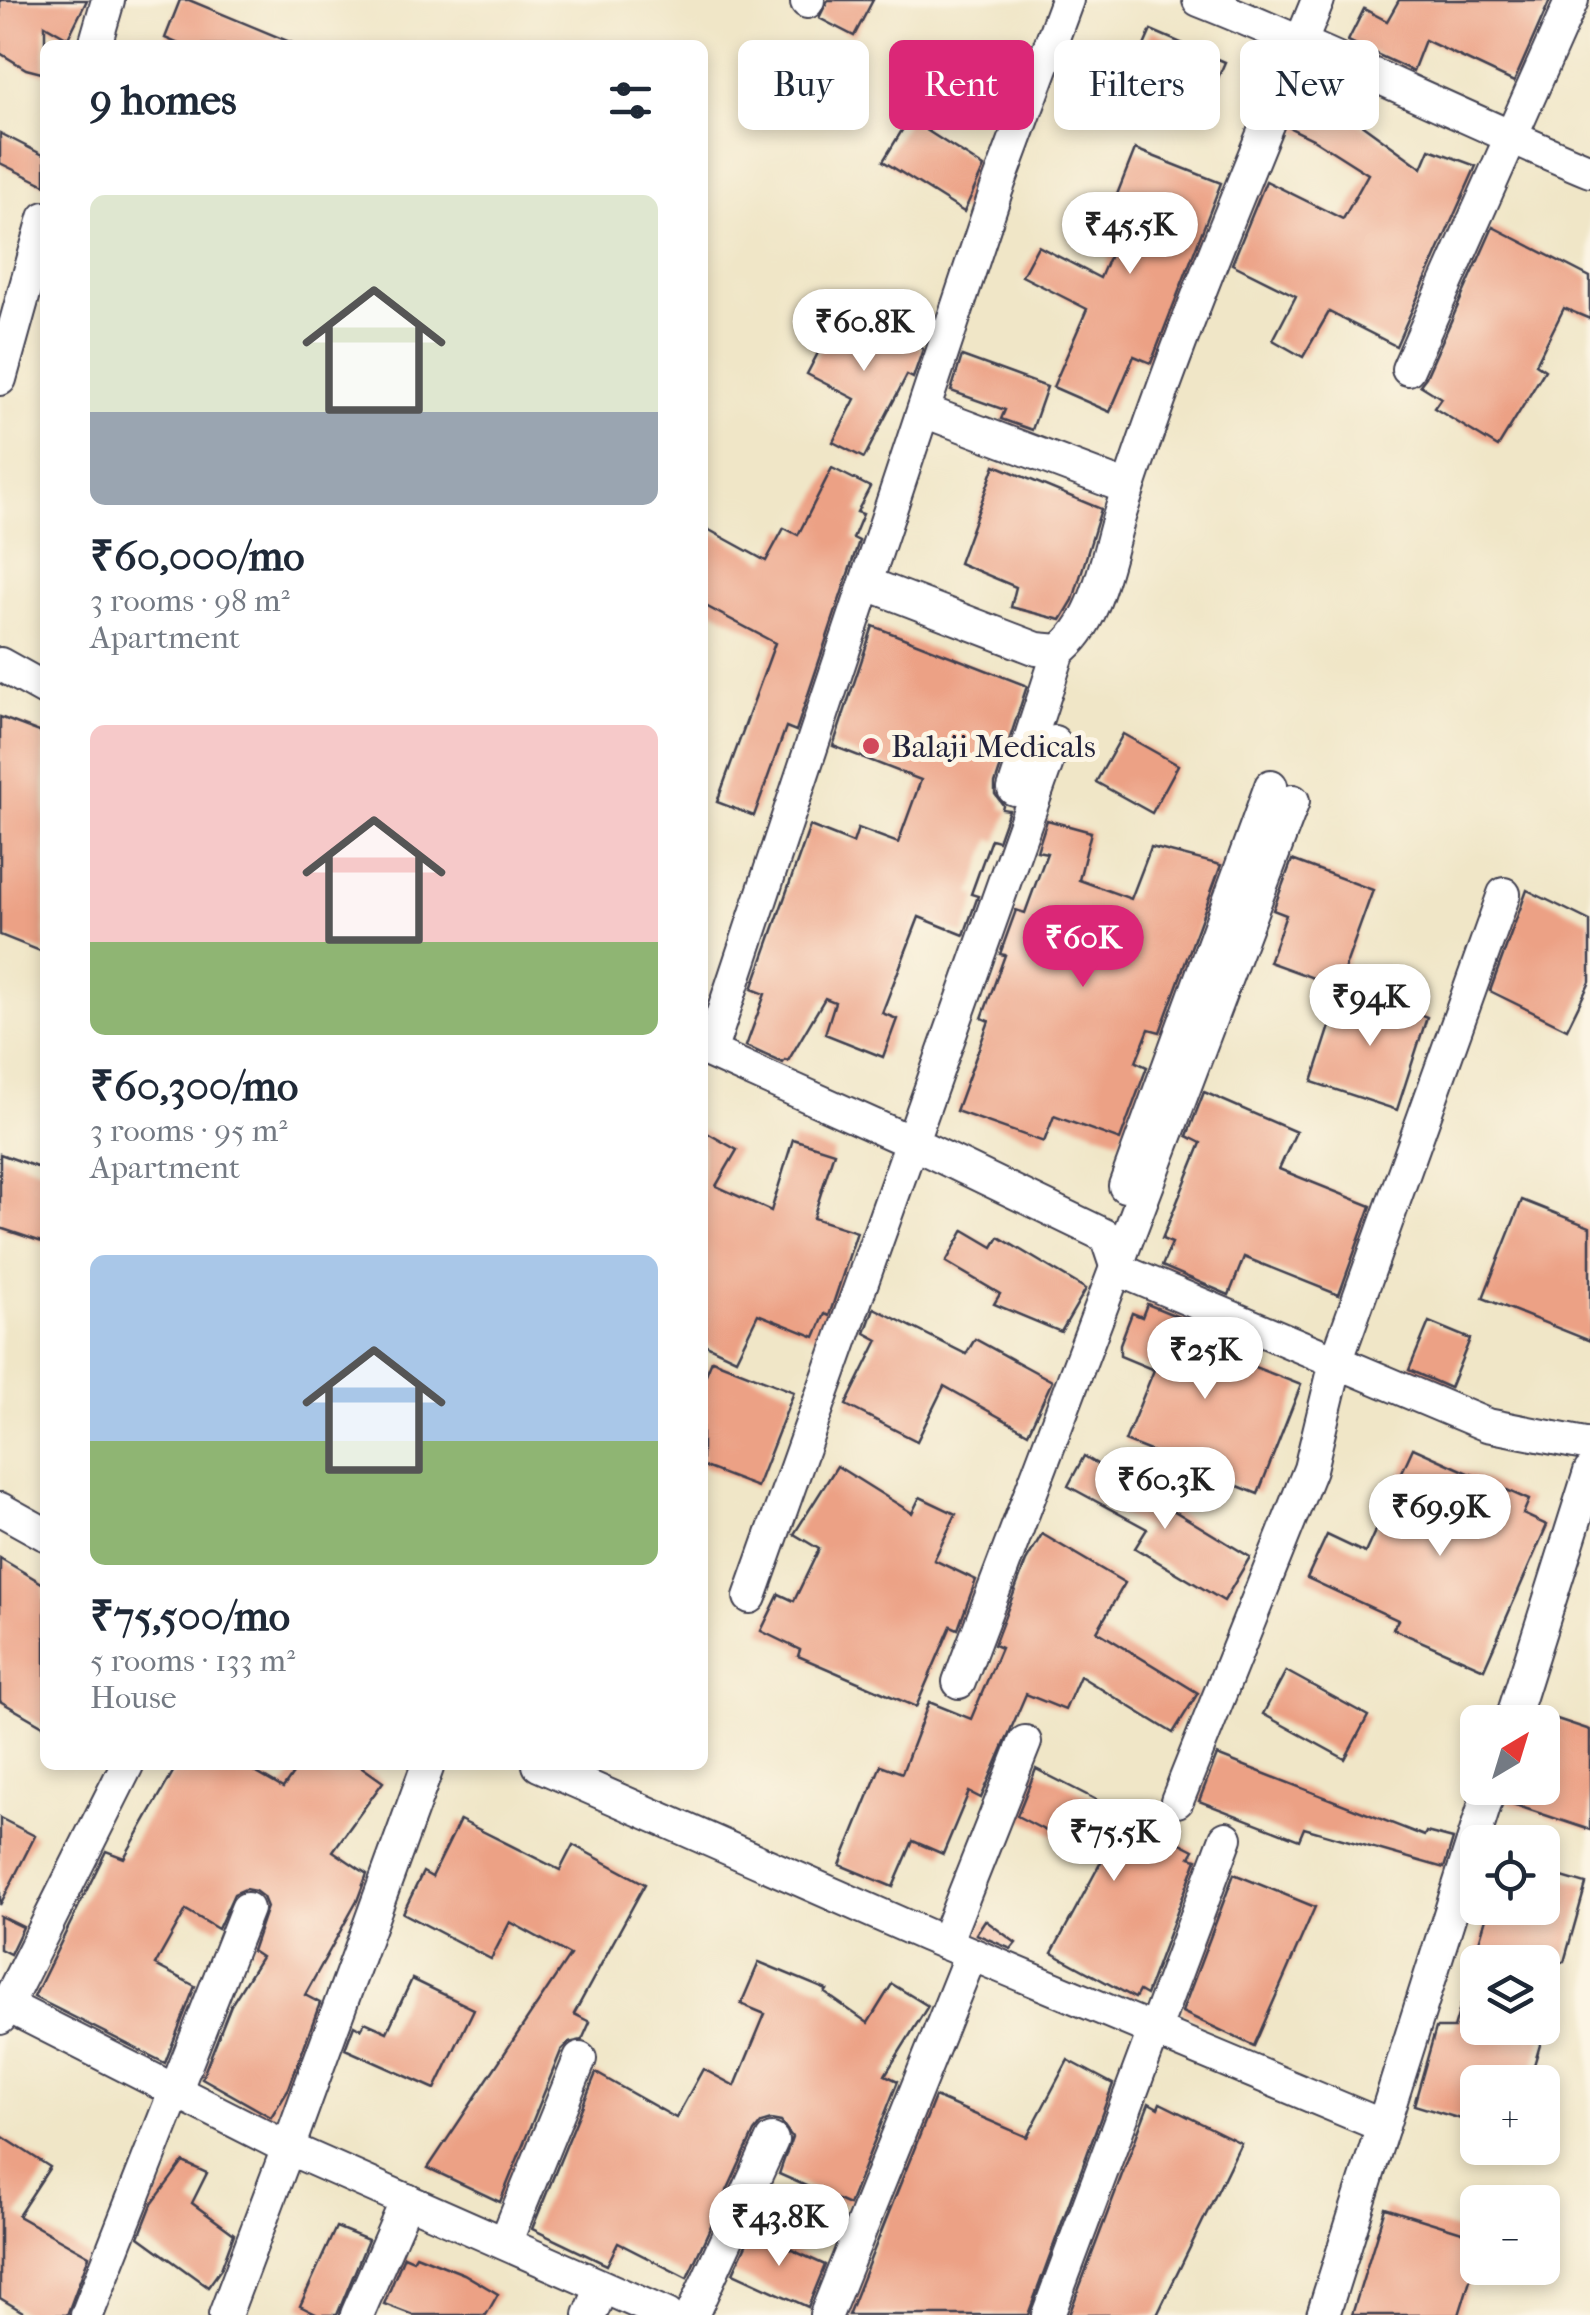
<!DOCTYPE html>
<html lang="en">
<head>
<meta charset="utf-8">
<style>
	:root { --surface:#fff; --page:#f6f6f7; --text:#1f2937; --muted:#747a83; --accent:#db2777 }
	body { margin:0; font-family:"IM FELL French Canon",serif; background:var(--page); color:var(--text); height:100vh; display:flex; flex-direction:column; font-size:38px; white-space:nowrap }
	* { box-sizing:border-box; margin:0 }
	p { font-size:32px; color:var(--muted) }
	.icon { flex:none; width:55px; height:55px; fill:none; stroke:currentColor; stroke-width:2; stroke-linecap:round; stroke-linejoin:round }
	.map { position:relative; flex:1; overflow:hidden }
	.drawer { position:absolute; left:40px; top:40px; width:668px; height:1730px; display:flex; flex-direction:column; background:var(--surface); border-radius:15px; box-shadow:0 5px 15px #0003 }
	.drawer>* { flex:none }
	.guide { position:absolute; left:738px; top:40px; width:702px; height:90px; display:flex; gap:20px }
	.needle { width:65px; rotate:38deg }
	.controls { position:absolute; left:1460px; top:1705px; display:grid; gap:20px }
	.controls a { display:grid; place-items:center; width:100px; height:100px; border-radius:15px; background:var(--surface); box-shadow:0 5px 15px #0003; font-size:50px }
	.price { position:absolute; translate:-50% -85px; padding:0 22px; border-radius:35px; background:#fff; color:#222; font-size:32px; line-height:65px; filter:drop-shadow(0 2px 5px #0008) }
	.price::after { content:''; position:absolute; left:50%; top:60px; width:30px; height:22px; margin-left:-15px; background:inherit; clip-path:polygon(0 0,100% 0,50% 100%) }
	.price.on { background:var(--accent); color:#fff }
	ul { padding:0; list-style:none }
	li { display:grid; align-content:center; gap:20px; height:530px; padding:0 50px }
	li span { display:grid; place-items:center; height:310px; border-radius:15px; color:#555 }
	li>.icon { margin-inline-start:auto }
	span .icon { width:180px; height:180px; fill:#fffc; stroke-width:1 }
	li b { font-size:42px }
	h2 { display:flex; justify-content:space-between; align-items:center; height:120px; padding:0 50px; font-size:42px }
	.chip { padding:0 35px; border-radius:15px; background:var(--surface); box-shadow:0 5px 15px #0003; font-size:35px; line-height:90px }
	.chip.on { background:var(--accent); color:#fff }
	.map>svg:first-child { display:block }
	.building { fill:#eca185 }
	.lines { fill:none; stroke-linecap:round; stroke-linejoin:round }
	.minor-casing { stroke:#413f50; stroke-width:36 }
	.minor { stroke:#fff; stroke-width:32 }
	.poi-dot { fill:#d1495b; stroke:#fcf5e5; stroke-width:4 }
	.labels { text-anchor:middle; stroke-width:10; stroke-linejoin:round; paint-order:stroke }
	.poi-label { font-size:32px; fill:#22223b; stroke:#fcf5e5; text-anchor:start }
</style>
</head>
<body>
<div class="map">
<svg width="1590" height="2315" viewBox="0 0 1590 2315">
	<rect width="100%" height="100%" fill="#fcf5e5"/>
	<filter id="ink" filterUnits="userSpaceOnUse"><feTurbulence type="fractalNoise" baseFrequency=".01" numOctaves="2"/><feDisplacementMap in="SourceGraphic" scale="20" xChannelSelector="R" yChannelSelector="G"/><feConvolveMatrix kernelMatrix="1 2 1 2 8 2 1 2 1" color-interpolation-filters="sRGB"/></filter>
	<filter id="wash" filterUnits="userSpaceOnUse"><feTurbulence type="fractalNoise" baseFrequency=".0048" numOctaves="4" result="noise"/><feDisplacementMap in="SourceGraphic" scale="40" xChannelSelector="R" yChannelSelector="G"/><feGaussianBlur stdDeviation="2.25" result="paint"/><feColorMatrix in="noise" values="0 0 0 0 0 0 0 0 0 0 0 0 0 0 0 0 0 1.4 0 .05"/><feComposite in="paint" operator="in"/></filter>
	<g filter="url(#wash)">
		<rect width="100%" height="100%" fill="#f0e6c7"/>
		<g id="blocks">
			<g class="building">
				<polygon points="0,0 87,0 68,38 45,25 45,74 26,69 0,53"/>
				<polygon points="180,0 189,0 297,45 181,45 165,38"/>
				<polygon points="828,0 873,0 854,36 819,18"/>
				<polygon points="1399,0 1550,0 1514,82 1425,40 1413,71 1348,41 1364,9 1387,21"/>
				<polygon points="1151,30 1225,62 1201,117 1127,85"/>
				<polygon points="1301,95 1333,110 1335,105 1422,168 1430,149 1476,166 1396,346 1329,312 1303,357 1273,340 1296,296 1232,264 1266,181 1343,219 1368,174 1313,139 1288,127"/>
				<polygon points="909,119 984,167 964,212 883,161"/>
				<polygon points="0,133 45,156 45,185 0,163"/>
				<polygon points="1135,149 1221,183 1151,363 1134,356 1110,412 1053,387 1087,309 1022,276 1038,246 1100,278 1132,204 1116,197"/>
				<polygon points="1493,227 1590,277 1590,319 1564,308 1536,364 1545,370 1498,447 1434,408 1441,398 1420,385 1426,377"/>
				<polygon points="842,307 923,349 913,378 907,375 864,458 833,442 855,399 807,374"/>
				<polygon points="962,356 1047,387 1032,430 1001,419 1005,410 951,391"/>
				<polygon points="995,465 1101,509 1073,600 1061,620 1011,607 1016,587 959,563"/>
				<polygon points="832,468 870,487 857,512 863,514 853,538 859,541 796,731 786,727 754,816 717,802 775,643 702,604 702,526 766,561 784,528 798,535"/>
				<polygon points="873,626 1027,686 995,784 995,794 1003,805 1002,809 1009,810 998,841 991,839 971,894 978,896 964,935 919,917 882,1013 897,1019 883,1057 825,1034 835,1002 825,998 788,1061 785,1060 783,1063 746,1046 765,994 752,989 810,826 853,843 858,828 898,843 921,780 833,746"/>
				<polygon points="0,717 45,734 45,953 0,935"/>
				<polygon points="1123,734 1178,765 1152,813 1096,782"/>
				<polygon points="1047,820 1091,832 1079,880 1131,899 1151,847 1221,865 1160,1032 1149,1029 1136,1062 1147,1067 1120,1140 1054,1116 1044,1142 956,1111 989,1021 982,1018 1005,955 1000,954 1016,910 1025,913 1047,853 1037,851"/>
				<polygon points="1292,860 1373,890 1338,987 1269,962 1286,915 1273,910"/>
				<polygon points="1527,890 1590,921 1590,982 1567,1029 1490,991"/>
				<polygon points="1343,986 1427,1017 1397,1110 1312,1082"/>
				<polygon points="1204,1092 1296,1132 1279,1169 1371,1206 1339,1295 1244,1257 1229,1295 1162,1266 1172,1243 1162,1239 1201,1143 1187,1136"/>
				<polygon points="702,1130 737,1150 716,1186 771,1211 793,1139 834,1152 813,1218 857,1232 829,1316 825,1314 815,1337 758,1314 736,1359 702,1343"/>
				<polygon points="0,1154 45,1170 45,1243 0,1228"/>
				<polygon points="1522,1200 1590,1227 1590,1341 1483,1298"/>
				<polygon points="964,1230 993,1247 999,1237 1086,1289 1061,1332 994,1304 1000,1294 946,1262"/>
				<polygon points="1147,1304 1213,1331 1206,1348 1301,1385 1258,1494 1125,1441 1154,1370 1120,1356 1120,1344 1132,1313 1142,1317"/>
				<polygon points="874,1308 966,1354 975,1339 1052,1381 1028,1433 944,1386 917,1441 846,1405 878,1340 865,1333"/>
				<polygon points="1429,1322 1470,1339 1450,1388 1409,1370"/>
				<polygon points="712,1360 794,1392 757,1487 702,1466 702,1384"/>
				<polygon points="1413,1448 1529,1500 1523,1514 1547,1525 1484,1669 1393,1629 1398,1620 1307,1578 1327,1535 1365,1553"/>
				<polygon points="1084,1456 1250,1557 1224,1601 1135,1548 1147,1529 1068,1486"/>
				<polygon points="837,1466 912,1513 920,1497 956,1514 934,1560 976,1580 958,1629 951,1626 916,1707 798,1656 800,1650 761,1631 779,1594 794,1601 819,1549 794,1534"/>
				<polygon points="1042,1534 1125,1583 1097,1631 1198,1693 1173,1733 1080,1676 1065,1710 1026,1694 981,1798 969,1792 943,1854 913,1841 893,1887 840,1865 881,1765 902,1773 929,1702 971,1719 1001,1648 994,1645 1026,1561"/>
				<polygon points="0,1558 45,1585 45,1727 0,1701"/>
				<polygon points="1286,1671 1368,1716 1345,1759 1263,1714"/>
				<polygon points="1542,1714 1590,1730 1590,1830 1506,1802 1510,1788 1542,1788"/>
				<polygon points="1217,1755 1424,1836 1426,1832 1453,1839 1444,1868 1304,1828 1299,1840 1199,1801"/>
				<polygon points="177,1765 243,1765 283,1788 299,1765 359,1765 383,1782 333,1851 367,1874 357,1901 305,1995 320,2003 289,2088 271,2117 202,2078 231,2005 261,1957 252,1951 267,1907 263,1897 255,1891 245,1889 234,1894 218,1929 186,1910 155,1965 195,1986 165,2063 34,1997 106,1851 124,1858"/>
				<polygon points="1036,1769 1194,1850 1190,1857 1197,1859 1146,1995 1139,1991 1135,1998 1052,1953 1102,1860 1017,1816"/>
				<polygon points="0,1818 35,1836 0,1905"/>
				<polygon points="460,1820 560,1870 573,1845 645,1884 574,2014 590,2022 582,2040 569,2043 561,2051 500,2202 428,2168 570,1955 510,1922 491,1959 403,1913 423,1872 432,1877"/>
				<polygon points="1542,1871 1586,1884 1564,1962 1473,1962 1489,1908 1542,1908"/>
				<polygon points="1234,1874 1315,1907 1254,2046 1182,2012"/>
				<polygon points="0,1916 23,1927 10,1954 0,1949"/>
				<polygon points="985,1920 1016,1943 1011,1949 976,1934"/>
				<polygon points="759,1962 827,1990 825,1993 868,2023 892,1984 928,2006 885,2075 898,2081 849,2205 779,2174 792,2137 781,2122 771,2120 761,2123 754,2132 687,2278 618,2243 607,2265 532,2229 596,2073 676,2118 703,2069 735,2086 765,2014 741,2004"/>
				<polygon points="1470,1974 1478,1975 1478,2028 1545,2028 1529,2082 1478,2082 1478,2124 1414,2105 1436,2028 1454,2028"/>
				<polygon points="412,1979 474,2009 435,2089 345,2049 354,2025 361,2029 365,2022 387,2032"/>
				<polygon points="1068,2060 1113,2084 1028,2315 848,2315 935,2097 1027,2137"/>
				<polygon points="1149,2103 1158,2108 1160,2103 1241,2143 1157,2315 1069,2315"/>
				<polygon points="0,2135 50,2167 18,2216 89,2256 67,2315 28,2315 0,2298"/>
				<polygon points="183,2162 207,2173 192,2203 234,2234 221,2269 208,2287 139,2237 152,2204"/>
				<polygon points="1385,2208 1478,2237 1478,2254 1459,2315 1352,2315"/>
				<polygon points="336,2227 368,2240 337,2315 318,2315 300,2306"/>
				<polygon points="752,2232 825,2265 808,2307 733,2273"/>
				<polygon points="416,2255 464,2274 498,2294 486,2315 413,2315 384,2304 404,2256 413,2260"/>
			</g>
		</g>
	</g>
	<g filter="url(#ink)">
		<use href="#blocks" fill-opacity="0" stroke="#413f50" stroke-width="2.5"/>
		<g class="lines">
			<g class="minor-casing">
				<g id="minor">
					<polyline points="1067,0 996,191 710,1052 913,1143 1106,1236 1117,1269 1487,1425 1590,1445"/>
					<path d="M 1199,0 C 1331,52 1458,116 1590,171"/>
					<polyline points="807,2 808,0"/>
					<polyline points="95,45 108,0"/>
					<polyline points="1408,369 1572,0"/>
					<polyline points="0,379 45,218"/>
					<polyline points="924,411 1128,488"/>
					<path d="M 868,584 L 1037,649 L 1059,651 C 1098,622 1106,559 1120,514 C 1176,339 1249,170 1318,0"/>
					<polyline points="0,664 45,689"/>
					<polyline points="1014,789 1059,651"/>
					<polyline points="1125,1186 1271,786"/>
					<polyline points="0,1509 45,1534"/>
					<polyline points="750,1597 1054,742"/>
					<polyline points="959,1682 1293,801"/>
					<polyline points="1511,1722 1590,1472"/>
					<polyline points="539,1765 926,1935 1383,2126"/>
					<polyline points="1177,1801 1310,1469 1336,1362 1504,894"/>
					<polyline points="945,1943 1025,1742"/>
					<polyline points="0,2002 288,2148 428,1765"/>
					<polyline points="0,2018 127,1765"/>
					<polyline points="505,2243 580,2059"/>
					<polyline points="87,2315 247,1909"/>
					<polyline points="225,2315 288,2148 667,2315"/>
					<polyline points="357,2315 407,2200"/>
					<polyline points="590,2315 602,2287"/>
					<polyline points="692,2315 772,2140"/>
					<polyline points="826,2315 971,1954"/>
					<polyline points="1048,2315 1226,1838"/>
					<polyline points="1323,2315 1490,1788"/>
				</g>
			</g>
			<use href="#minor" class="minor"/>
		</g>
	</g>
	<circle class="poi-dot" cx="871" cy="746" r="10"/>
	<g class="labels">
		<g class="poi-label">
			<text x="891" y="757">Balaji Medicals</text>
		</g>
	</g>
</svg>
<div class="controls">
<a><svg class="needle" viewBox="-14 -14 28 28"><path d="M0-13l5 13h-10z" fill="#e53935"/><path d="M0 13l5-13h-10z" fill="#747a83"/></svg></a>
<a><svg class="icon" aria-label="locate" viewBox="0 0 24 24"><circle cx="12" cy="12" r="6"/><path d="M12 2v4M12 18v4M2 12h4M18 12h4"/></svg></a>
<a><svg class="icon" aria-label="layers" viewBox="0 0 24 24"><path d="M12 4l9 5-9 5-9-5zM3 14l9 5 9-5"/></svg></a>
<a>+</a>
<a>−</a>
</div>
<b class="price" style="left:1130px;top:277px">₹45.5K</b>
<b class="price" style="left:864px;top:374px">₹60.8K</b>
<b class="price on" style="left:1083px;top:990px">₹60K</b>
<b class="price" style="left:1370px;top:1049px">₹94K</b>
<b class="price" style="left:1205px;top:1402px">₹25K</b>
<b class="price" style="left:1165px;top:1532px">₹60.3K</b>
<b class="price" style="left:1440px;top:1559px">₹69.9K</b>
<b class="price" style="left:1114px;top:1884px">₹75.5K</b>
<b class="price" style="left:779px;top:2269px">₹43.8K</b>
<div class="guide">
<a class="chip">Buy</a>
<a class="chip on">Rent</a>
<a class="chip">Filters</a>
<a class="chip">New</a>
</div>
<section class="drawer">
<h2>9 homes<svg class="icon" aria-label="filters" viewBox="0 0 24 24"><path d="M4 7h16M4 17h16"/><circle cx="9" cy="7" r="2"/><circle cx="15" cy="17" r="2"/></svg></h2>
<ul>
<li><span style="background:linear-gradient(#dfe7d0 70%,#9aa5b1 0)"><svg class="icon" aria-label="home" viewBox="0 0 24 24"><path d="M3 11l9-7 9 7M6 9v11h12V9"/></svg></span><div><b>₹60,000/mo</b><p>3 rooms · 98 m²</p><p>Apartment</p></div></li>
<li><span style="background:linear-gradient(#f6c9c9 70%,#8fb573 0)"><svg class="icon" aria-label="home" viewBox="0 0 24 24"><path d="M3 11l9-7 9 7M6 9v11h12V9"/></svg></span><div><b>₹60,300/mo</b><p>3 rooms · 95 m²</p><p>Apartment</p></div></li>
<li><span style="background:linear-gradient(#a9c7e8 60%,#8fb573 0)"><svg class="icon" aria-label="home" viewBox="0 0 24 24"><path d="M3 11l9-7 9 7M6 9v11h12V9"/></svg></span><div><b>₹75,500/mo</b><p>5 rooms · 133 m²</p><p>House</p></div></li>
</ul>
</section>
</div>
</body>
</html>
